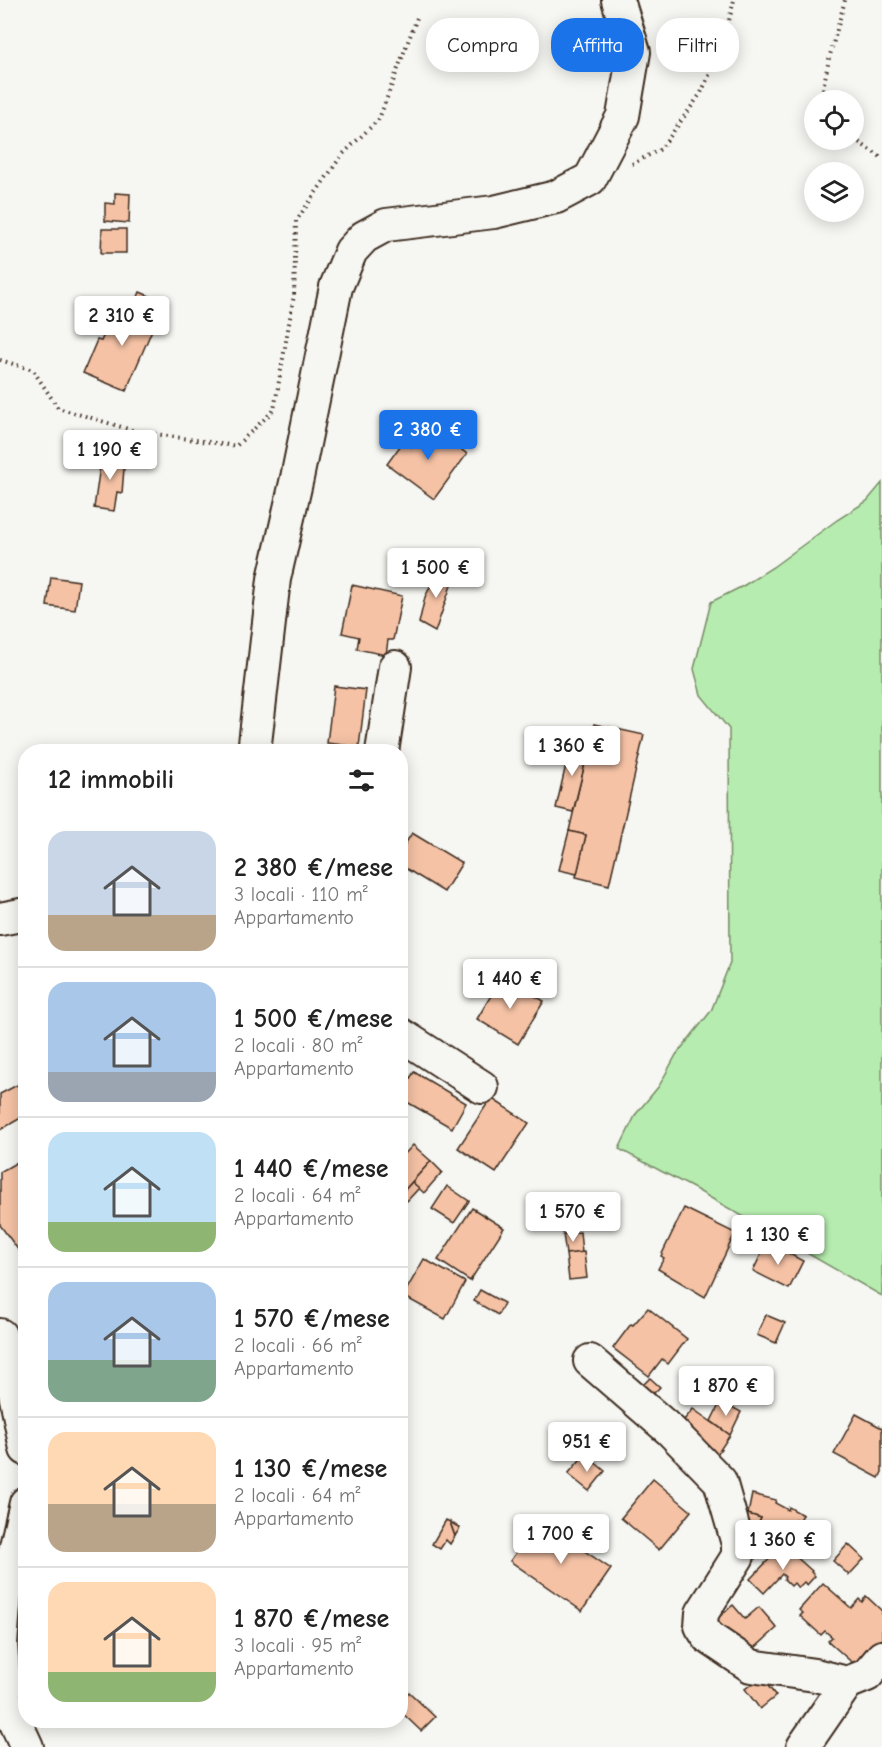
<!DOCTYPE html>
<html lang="it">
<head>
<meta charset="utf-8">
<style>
	:root { --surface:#fff; --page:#f2f2f2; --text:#222; --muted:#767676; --line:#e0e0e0; --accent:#1a73e8 }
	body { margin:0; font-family:"Comic Neue",sans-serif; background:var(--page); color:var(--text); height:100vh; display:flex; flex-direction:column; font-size:22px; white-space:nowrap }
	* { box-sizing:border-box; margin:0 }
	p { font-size:20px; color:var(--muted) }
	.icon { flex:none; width:33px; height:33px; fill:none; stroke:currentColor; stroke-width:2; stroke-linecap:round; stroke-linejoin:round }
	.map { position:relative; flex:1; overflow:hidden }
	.details { position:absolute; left:18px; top:744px; width:390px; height:984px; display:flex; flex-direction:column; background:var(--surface); border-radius:24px; box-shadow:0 3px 15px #0003 }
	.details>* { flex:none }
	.guide { position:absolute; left:426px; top:18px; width:366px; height:54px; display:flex; gap:12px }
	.controls { position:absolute; left:804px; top:90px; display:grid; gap:12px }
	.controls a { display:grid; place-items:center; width:60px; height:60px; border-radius:50%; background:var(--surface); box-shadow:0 3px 15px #0003; font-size:30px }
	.price { position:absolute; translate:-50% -51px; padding:0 14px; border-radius:6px; background:#fff; color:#222; font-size:20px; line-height:39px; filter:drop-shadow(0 2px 3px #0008) }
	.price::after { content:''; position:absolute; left:50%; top:36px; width:18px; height:14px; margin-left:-9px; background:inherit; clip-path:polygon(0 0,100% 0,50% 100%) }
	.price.on { background:var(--accent); color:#fff }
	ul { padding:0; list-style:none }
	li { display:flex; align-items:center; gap:18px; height:150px; padding:0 30px }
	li+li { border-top:2px solid var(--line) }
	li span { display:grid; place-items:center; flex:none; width:168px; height:120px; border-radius:18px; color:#555 }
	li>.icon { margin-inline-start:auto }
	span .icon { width:72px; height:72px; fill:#fffc; stroke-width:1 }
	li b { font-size:26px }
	h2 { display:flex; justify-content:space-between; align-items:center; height:72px; padding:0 30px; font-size:26px }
	.tag { padding:0 21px; border-radius:24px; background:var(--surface); box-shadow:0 3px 15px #0003; font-size:21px; line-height:54px }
	.tag.on { background:var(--accent); color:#fff }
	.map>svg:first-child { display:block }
	.green { fill:#b6ecaf; stroke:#788b66; stroke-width:1.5 }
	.building { fill:#f5c2a5; stroke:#3b2a1e; stroke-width:1.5 }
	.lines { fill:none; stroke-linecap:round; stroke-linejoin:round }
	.street-casing { stroke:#3b2a1e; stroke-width:36 }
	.path { stroke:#3b2a1e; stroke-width:4; stroke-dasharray:1.5 4.5; stroke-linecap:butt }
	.street { stroke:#f6f6f2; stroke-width:32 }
</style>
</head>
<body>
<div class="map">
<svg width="882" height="1747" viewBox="0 0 882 1747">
	<rect width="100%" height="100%" fill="#f6f6f2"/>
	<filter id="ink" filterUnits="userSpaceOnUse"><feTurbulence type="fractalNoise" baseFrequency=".0167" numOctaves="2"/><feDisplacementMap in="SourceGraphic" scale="12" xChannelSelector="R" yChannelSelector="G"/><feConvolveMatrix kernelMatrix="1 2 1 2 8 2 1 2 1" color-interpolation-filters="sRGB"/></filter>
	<g filter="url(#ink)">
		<polygon class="green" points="882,483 882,1296 695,1189 619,1149 636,1114 659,1086 676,1055 711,1011 730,963 729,729 701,695 694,669 711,602 743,586 773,567 837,520 867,501"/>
		<g class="building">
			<polygon points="115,193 130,194 129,223 105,221 105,203 115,204"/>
			<polygon points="102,229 126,229 126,253 101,253"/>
			<polygon points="140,292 154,298 145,319 155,323 126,391 83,373 97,340 101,341 111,319 126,325"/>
			<polygon points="428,424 467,454 434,499 387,464 403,442 411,447"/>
			<polygon points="102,452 125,456 122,493 117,492 114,511 94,508"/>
			<polygon points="440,568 455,574 435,632 419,623 425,597"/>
			<polygon points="51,577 79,581 75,610 47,606"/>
			<polygon points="352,585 402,596 393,640 388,640 386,655 357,649 359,637 342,633"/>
			<polygon points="334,686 366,690 359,747 327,743"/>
			<polygon points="594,724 644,735 609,885 576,877 586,835 569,831"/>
			<polygon points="571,743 589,747 573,812 556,808"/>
			<polygon points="569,831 586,835 577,874 559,870"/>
			<polygon points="412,833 462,863 444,892 400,865 400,852"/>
			<polygon points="502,977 544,1001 518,1044 477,1019"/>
			<polygon points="414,1072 466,1103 452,1128 400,1098 400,1094"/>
			<polygon points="25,1081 26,1115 0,1130 0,1094"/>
			<polygon points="491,1098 529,1123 496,1173 458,1148"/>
			<polygon points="413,1145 431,1161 400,1195 400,1159"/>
			<polygon points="26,1157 26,1253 22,1255 0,1225 0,1172"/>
			<polygon points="431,1161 442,1172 424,1193 412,1182"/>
			<polygon points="412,1182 419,1188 407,1201 400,1195"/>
			<polygon points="447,1186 469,1201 454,1223 432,1209"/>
			<polygon points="472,1208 504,1228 470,1281 438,1260"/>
			<polygon points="684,1208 735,1233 705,1297 658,1269 664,1258 661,1256"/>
			<polygon points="580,1232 582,1253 566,1254 563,1234"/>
			<polygon points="767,1242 803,1261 789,1289 753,1271"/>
			<polygon points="584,1252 587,1278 569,1280 566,1254"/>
			<polygon points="424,1259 465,1282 445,1319 403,1296"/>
			<polygon points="480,1290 504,1303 498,1315 474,1301"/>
			<polygon points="648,1308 687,1339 668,1364 662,1359 649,1376 613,1348 631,1324 633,1325"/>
			<polygon points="766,1315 785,1323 776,1343 757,1335"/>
			<polygon points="650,1378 660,1387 652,1395 642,1386"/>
			<polygon points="721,1401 741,1412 730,1435 711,1421"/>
			<polygon points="693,1409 730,1435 714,1459 685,1437 684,1420"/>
			<polygon points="856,1414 882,1428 882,1472 879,1478 834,1454"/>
			<polygon points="585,1454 605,1471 589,1491 568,1474"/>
			<polygon points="653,1479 691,1511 659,1550 621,1518"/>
			<polygon points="752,1494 776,1500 775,1503 788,1510 789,1507 803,1515 799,1521 795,1519 776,1550 753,1535 761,1518 748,1514"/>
			<polygon points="748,1514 761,1518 750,1540 742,1528"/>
			<polygon points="446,1520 450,1522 455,1536 450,1544 446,1540 440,1549 432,1544"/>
			<polygon points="539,1520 611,1569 582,1611 510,1561"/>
			<polygon points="450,1522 460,1528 455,1536"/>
			<polygon points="848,1544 864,1559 849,1575 833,1561"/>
			<polygon points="783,1545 812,1571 811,1572 815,1576 807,1585 804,1582 798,1588 794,1583 791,1586 784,1579 785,1577 782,1574 764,1593 750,1579"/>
			<polygon points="823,1583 851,1608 859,1599 862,1602 866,1596 882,1611 882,1644 857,1667 828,1641 832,1637 825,1631 821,1635 800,1616 803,1613 799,1610"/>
			<polygon points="733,1605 745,1619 759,1607 777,1628 747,1655 714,1621"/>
			<polygon points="761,1677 776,1696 760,1709 745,1689"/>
			<polygon points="409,1692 435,1717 421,1731 400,1711 400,1701"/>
		</g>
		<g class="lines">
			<g class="street-casing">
				<g id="street">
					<polyline points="254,752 274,579 297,478 336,287 351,251 364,237 386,225 494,212 556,197 590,179 623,116 634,52 618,0"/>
					<polyline points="382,752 395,667"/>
					<polyline points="0,919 26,914"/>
					<polyline points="400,1034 482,1087"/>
					<polyline points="0,1335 13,1383 26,1449"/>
					<polyline points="590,1361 671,1431 720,1481 738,1544 738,1556 702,1613 701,1626 708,1637 751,1666 815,1675 847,1683"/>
					<polyline points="26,1503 5,1594 1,1644 5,1699 27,1747"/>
					<polyline points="803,1747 847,1683 867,1675 882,1657"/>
				</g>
			</g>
			<g class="path">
				<polyline points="823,100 821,98 829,59 845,0"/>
				<polyline points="854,139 882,158"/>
				<polyline points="632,164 661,149 701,93 723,45 734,0"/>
				<polyline points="0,360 33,370 58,408 135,431 236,446 274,410 294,295 296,221 342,155 379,119 418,15"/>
			</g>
			<use href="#street" class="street"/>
		</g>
	</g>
</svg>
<div class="controls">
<a><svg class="icon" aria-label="locate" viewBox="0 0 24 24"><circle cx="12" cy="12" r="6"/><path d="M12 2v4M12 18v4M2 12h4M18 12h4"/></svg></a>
<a><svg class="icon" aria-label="layers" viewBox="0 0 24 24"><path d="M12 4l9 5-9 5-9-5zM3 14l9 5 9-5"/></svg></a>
</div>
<b class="price" style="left:122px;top:347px">2 310 €</b>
<b class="price on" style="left:428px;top:461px">2 380 €</b>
<b class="price" style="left:110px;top:481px">1 190 €</b>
<b class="price" style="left:436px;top:599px">1 500 €</b>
<b class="price" style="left:572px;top:777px">1 360 €</b>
<b class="price" style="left:510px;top:1010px">1 440 €</b>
<b class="price" style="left:573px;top:1243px">1 570 €</b>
<b class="price" style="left:778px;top:1266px">1 130 €</b>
<b class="price" style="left:726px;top:1417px">1 870 €</b>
<b class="price" style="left:587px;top:1473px">951 €</b>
<b class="price" style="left:561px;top:1565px">1 700 €</b>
<b class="price" style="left:783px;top:1571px">1 360 €</b>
<div class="guide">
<a class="tag">Compra</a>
<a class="tag on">Affitta</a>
<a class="tag">Filtri</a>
</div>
<section class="details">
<h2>12 immobili<svg class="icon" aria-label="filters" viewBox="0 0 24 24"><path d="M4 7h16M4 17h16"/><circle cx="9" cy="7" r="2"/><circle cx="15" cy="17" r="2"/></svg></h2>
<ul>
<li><span style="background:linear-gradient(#c9d6e8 70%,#b9a48a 0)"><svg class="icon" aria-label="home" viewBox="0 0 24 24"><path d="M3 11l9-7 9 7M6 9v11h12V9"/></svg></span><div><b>2 380 €/mese</b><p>3 locali · 110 m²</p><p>Appartamento</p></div></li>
<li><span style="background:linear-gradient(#a9c7e8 75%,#9aa5b1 0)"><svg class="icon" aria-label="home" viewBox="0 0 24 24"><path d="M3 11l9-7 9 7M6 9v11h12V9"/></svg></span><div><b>1 500 €/mese</b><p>2 locali · 80 m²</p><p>Appartamento</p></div></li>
<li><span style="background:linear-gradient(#bfe0f5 75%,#8fb573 0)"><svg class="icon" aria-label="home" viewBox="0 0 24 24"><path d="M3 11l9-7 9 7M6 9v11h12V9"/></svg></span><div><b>1 440 €/mese</b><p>2 locali · 64 m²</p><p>Appartamento</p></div></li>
<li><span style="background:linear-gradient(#a9c7e8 65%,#7fa58c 0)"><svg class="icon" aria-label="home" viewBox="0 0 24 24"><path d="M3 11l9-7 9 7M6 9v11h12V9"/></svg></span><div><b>1 570 €/mese</b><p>2 locali · 66 m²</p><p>Appartamento</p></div></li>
<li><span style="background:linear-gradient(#ffd9b3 60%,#b9a48a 0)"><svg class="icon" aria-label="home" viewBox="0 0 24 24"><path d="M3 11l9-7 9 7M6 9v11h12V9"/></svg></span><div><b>1 130 €/mese</b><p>2 locali · 64 m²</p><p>Appartamento</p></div></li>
<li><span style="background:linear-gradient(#ffd9b3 75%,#8fb573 0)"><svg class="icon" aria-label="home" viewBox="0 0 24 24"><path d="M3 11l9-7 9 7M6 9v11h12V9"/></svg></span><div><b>1 870 €/mese</b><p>3 locali · 95 m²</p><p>Appartamento</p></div></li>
</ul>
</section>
</div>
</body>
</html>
